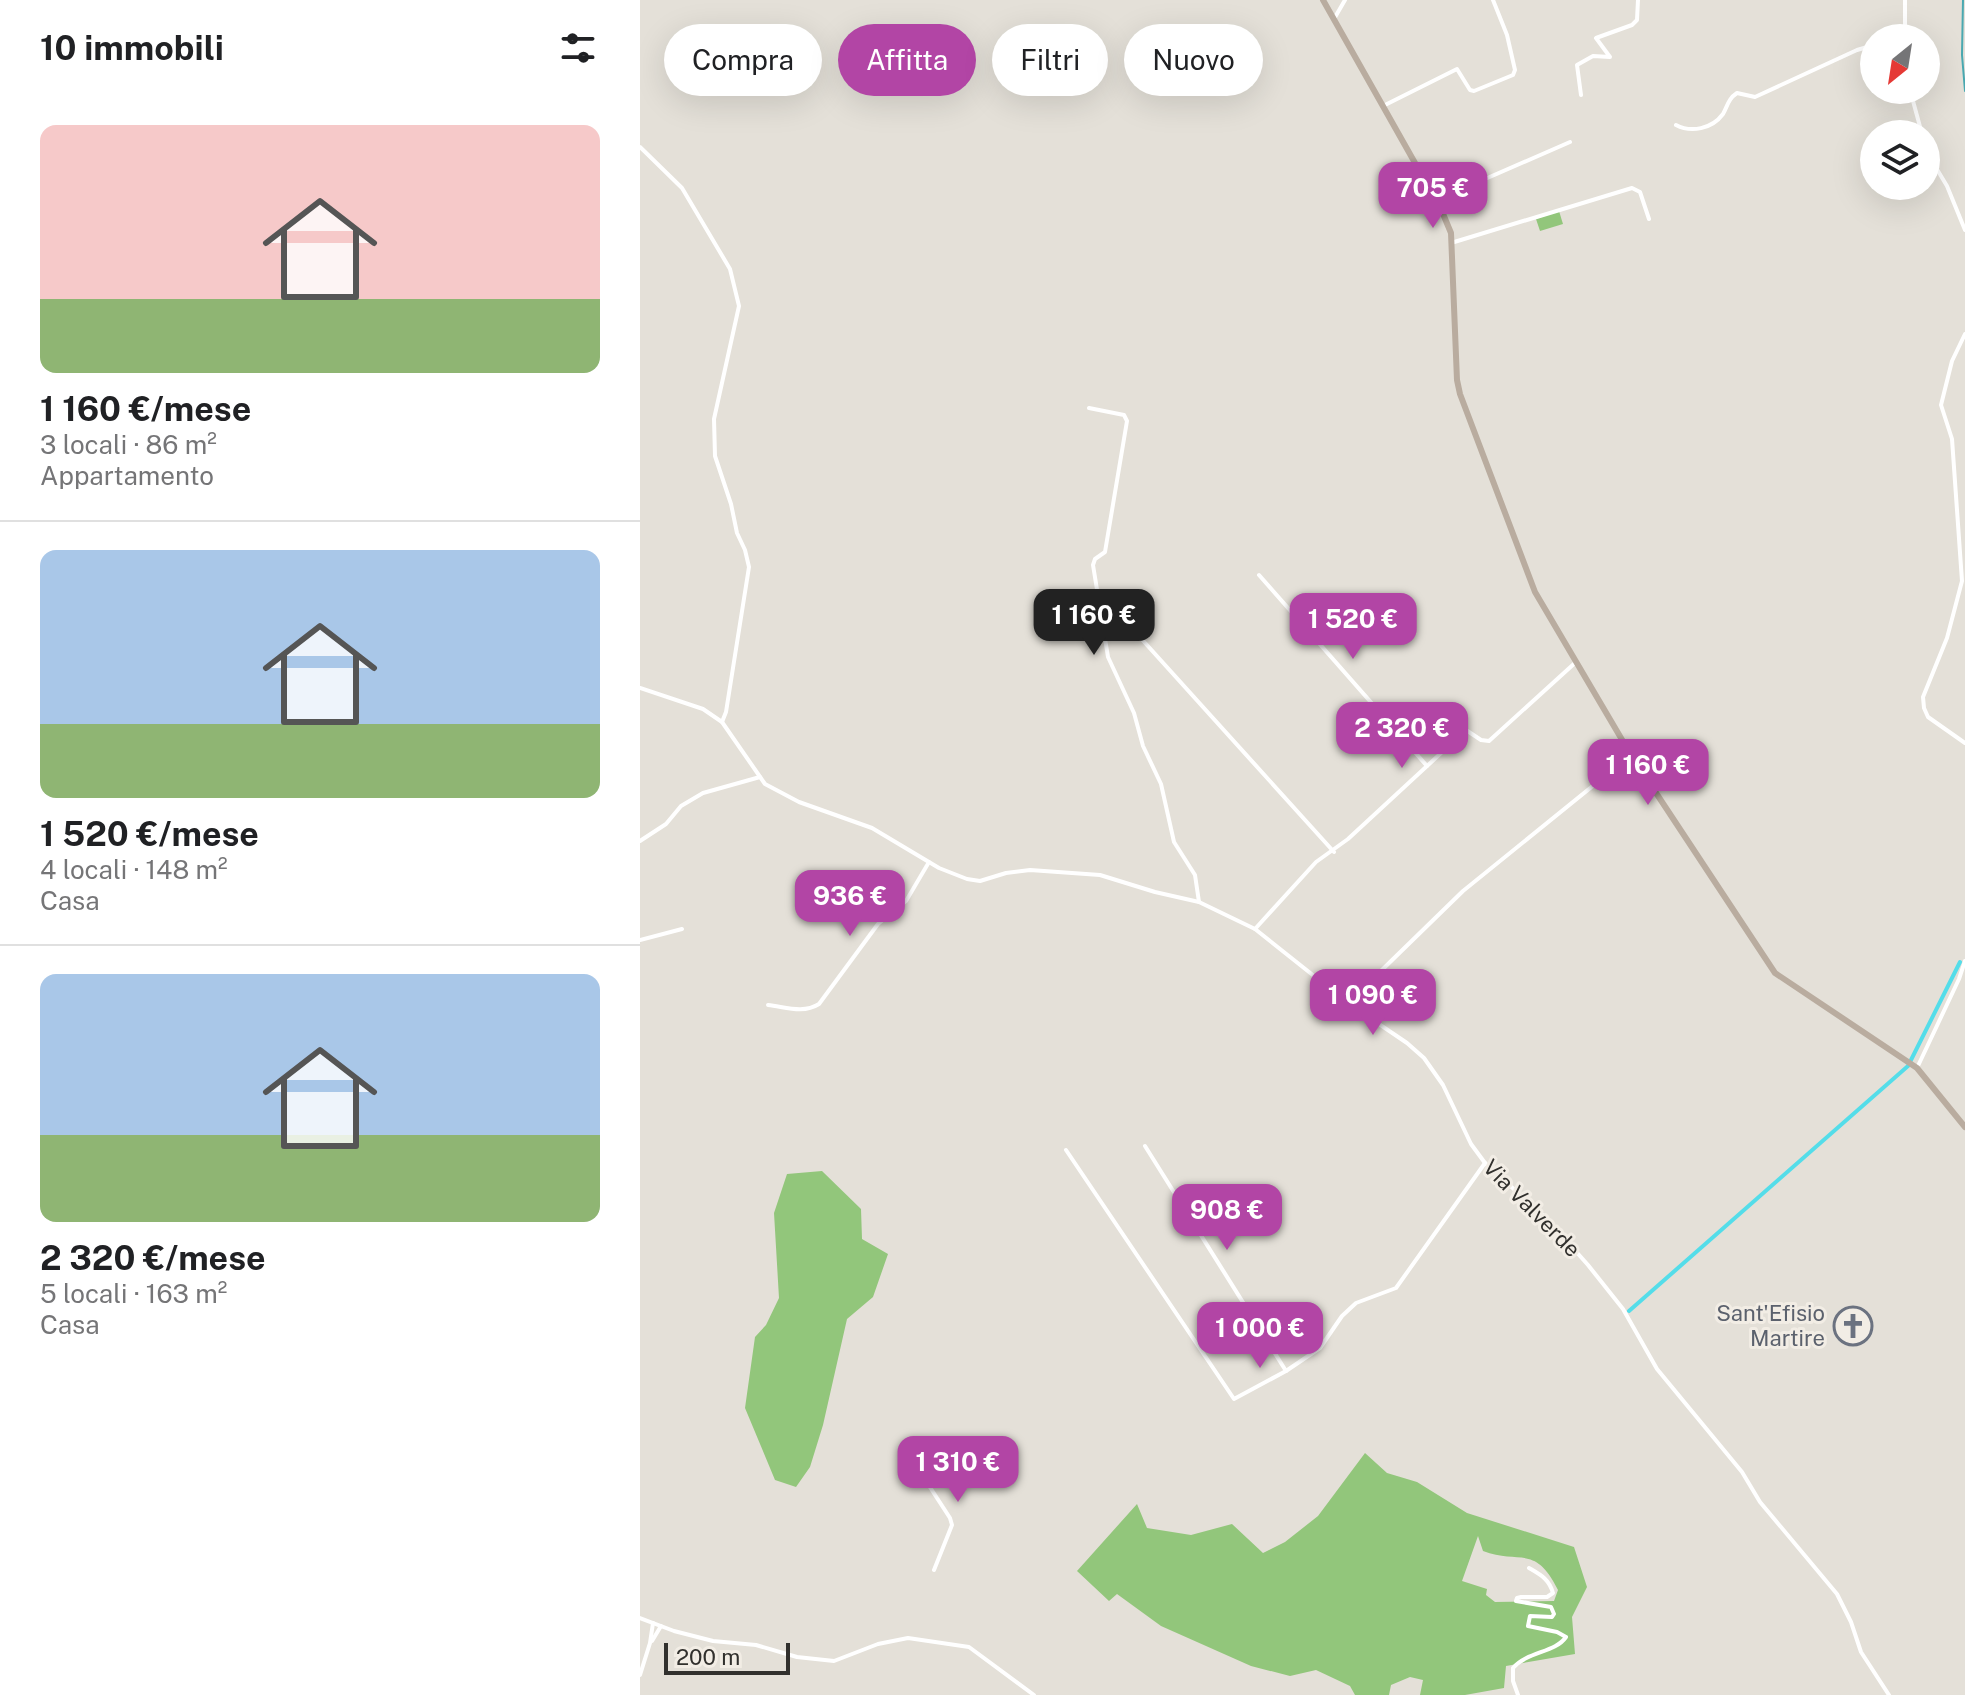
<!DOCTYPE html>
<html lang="it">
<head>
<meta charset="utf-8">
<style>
	:root { --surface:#fff; --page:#f2f2f2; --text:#202124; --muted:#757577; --line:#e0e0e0; --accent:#b245a5 }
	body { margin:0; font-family:"Public Sans",sans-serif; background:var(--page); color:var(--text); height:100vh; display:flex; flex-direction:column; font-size:30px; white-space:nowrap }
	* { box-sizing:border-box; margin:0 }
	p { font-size:26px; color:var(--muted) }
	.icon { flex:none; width:44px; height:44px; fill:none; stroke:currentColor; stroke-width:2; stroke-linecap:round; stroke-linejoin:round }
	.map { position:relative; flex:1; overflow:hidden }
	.details { display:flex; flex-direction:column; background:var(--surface); width:640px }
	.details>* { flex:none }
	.hud { position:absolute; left:24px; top:24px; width:760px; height:72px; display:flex; gap:16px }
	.needle { width:52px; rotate:210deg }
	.controls { position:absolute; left:1220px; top:24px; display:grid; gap:16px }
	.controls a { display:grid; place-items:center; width:80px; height:80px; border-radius:50%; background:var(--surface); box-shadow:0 8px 32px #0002; font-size:40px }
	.scale { position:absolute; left:24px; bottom:20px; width:126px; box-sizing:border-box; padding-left:8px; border:4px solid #31302d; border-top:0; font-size:22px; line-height:28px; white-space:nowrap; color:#31302d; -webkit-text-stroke:6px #f2ede5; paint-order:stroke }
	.price { position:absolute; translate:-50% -68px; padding:0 18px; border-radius:16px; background:var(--accent); color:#fff; font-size:26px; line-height:52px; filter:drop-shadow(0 2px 4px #0008) }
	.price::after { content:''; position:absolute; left:50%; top:48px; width:24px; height:18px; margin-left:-12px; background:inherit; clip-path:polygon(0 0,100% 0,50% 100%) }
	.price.current { background:#222; color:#fff }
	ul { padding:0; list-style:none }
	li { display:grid; align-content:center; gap:16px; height:424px; padding:0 40px }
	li+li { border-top:2px solid var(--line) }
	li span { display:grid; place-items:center; height:248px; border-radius:16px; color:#555 }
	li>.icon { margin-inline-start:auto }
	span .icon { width:144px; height:144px; fill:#fffc; stroke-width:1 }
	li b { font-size:34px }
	h2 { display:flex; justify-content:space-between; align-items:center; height:96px; padding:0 40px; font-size:34px }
	.tag { padding:0 28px; border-radius:36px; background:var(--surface); box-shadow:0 8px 32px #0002; font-size:28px; line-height:72px }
	.tag.current { background:var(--accent); color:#fff }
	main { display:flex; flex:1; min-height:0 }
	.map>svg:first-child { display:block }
	.green { fill:#92c67b; fill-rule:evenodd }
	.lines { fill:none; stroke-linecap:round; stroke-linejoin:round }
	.stream { stroke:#4aa9b1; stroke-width:2 }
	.canal { stroke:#54dde9; stroke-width:4 }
	.street { stroke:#fff; stroke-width:4 }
	.secondary { stroke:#b9ac9f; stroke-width:6 }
	.labels { text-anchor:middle; stroke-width:6; stroke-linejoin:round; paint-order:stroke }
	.street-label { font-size:22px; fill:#31302d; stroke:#f2ede5 }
	.worship-label { font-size:22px; fill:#5b616d; stroke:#f2ede5; text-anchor:end }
</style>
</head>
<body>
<main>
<section class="details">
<h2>10 immobili<svg class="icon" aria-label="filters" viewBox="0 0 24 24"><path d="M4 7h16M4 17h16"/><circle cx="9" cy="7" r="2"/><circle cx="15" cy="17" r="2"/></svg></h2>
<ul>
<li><span style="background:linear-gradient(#f6c9c9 70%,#8fb573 0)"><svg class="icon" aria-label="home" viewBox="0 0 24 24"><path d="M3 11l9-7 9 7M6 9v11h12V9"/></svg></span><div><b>1 160 €/mese</b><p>3 locali · 86 m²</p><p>Appartamento</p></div></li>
<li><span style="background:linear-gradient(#a9c7e8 70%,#8fb573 0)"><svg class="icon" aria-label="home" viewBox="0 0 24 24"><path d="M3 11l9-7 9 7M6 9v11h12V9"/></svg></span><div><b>1 520 €/mese</b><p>4 locali · 148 m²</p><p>Casa</p></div></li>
<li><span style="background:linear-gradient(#a9c7e8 65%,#8fb573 0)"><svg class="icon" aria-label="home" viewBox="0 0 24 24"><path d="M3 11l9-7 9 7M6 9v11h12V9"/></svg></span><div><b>2 320 €/mese</b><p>5 locali · 163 m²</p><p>Casa</p></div></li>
</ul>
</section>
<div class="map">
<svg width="1325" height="1695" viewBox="0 0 1325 1695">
	<rect width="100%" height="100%" fill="#e4e0d8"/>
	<g class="green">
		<polygon points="919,211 923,224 900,231 896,219"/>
		<polygon points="182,1171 221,1209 222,1239 248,1254 233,1297 207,1319 183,1425 170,1467 156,1487 135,1480 105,1408 115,1337 126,1325 139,1298 134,1213 147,1174"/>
		<path d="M 725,1453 L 747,1473 L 777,1482 L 827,1513 L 934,1547 L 947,1587 L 932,1617 L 935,1654 L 866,1666 L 864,1688 L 825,1695 L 780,1695 L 783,1680 L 770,1677 L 751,1685 L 749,1695 L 715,1695 L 710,1686 L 676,1670 L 650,1676 L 611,1666 L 521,1626 L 477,1594 L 469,1601 L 437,1571 L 497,1504 L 507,1528 L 551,1535 L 592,1524 L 623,1553 L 645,1542 L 678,1516 ZM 838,1536 L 843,1551 C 879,1565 895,1543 918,1590 L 914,1601 L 855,1602 L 846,1595 L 847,1589 L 822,1581 Z"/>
	</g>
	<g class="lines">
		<polyline class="stream" points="1323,0 1322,55 1325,91"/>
		<polyline class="canal" points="989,1311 1268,1066 1320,962"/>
		<g class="street">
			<polyline points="694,19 705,0"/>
			<polyline points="1265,38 1265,0"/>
			<polyline points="1270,90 1282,134"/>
			<polyline points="941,95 937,65 953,56 970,57 956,38 992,25 997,20 998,0"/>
			<polyline points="743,106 817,69 830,90 834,91 873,75 875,70 867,35 853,0"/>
			<path d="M 1036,125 C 1051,133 1072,129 1083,114 C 1088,105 1088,99 1097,93 L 1115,97 L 1217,50 L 1234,45"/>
			<polyline points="0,147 42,188 90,269 99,306 74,419 75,456 91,504 97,533 105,550 109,567 86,712 82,722"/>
			<polyline points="1286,151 1307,186 1325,230"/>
			<polyline points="797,200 930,142"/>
			<polyline points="811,243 992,188 1000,192 1009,219"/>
			<polyline points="1325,334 1312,361 1301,405 1312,439 1322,581 1307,638 1283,697 1284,708 1288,717 1325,743"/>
			<polyline points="449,408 484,415 487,421 465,552 455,559 453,565 468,657 494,713 503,746 521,784 534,842 555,875 559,902"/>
			<polyline points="619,575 787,766"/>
			<polyline points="469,603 694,852"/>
			<polyline points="0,688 63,709 82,722 125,784 159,802 232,828 299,868 327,879 340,881 366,873 390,870 460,875 515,892 559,902 615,929 708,1003 767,1043 784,1058 803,1085 831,1144 845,1163 908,1220 948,1265 983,1309 1017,1369 1102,1472 1120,1502 1197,1594 1211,1622 1221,1652 1249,1695"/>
			<polyline points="0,841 26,824 41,806 63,793 120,777"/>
			<polyline points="615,929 676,862 708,839 826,730 841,740 849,741 936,662"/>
			<polyline points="0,940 42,929"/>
			<polyline points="708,1003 823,891 991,755"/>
			<path d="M 128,1005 C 146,1007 163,1014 179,1004 L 238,924 L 266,901 L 289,862"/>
			<polyline points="1277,1068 1319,979 1325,961"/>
			<polyline points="505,1146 646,1371"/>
			<polyline points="426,1150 594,1399 646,1371 680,1348 702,1316 716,1303 756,1288 845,1163"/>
			<polyline points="294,1570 312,1525 310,1518 284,1478 284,1470 308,1448 323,1438"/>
			<polyline points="0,1618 34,1631 73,1641 116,1645 157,1657 194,1661 238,1644 268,1638 329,1647 394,1695"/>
			<polyline points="12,1641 21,1626"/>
			<polyline points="0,1675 10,1643 13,1623"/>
			<path d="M 878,1695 L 873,1681 L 873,1668 C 888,1651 915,1653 926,1637 L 917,1632 L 888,1626 L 890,1616 L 912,1617 L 914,1614 L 911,1607 L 876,1601 L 877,1598 L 881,1597 L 907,1597 L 913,1593 C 909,1579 901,1575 889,1568"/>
		</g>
		<polyline class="secondary" points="683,0 801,209 811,233 817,380 820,394 895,592 991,755 1135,973 1277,1068 1325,1127"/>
	</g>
	<defs>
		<g id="church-ring" transform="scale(2)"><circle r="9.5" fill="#f2ede5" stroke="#6b7280" stroke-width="1.5"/><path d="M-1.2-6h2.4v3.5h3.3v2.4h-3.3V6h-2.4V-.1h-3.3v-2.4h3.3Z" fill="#6b7280"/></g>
	</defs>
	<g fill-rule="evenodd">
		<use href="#church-ring" x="1213" y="1326"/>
	</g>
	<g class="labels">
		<g class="street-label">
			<text transform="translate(892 1208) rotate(45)" y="8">Via Valverde</text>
		</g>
		<g class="worship-label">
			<text x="1185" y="1321">Sant'Efisio<tspan x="1185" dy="25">Martire</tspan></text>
		</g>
	</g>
</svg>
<div class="controls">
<a><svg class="needle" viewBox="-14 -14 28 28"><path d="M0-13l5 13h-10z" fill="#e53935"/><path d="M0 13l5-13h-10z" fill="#757577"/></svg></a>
<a><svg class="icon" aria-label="layers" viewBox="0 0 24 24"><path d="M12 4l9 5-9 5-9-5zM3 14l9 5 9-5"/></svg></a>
</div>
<div class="scale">200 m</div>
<b class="price" style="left:793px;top:230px">705 €</b>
<b class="price current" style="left:454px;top:657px">1 160 €</b>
<b class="price" style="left:713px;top:661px">1 520 €</b>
<b class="price" style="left:762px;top:770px">2 320 €</b>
<b class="price" style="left:1008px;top:807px">1 160 €</b>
<b class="price" style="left:210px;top:938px">936 €</b>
<b class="price" style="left:733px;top:1037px">1 090 €</b>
<b class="price" style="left:587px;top:1252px">908 €</b>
<b class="price" style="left:620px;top:1370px">1 000 €</b>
<b class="price" style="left:318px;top:1504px">1 310 €</b>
<div class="hud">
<a class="tag">Compra</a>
<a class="tag current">Affitta</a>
<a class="tag">Filtri</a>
<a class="tag">Nuovo</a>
</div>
</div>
</main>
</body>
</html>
